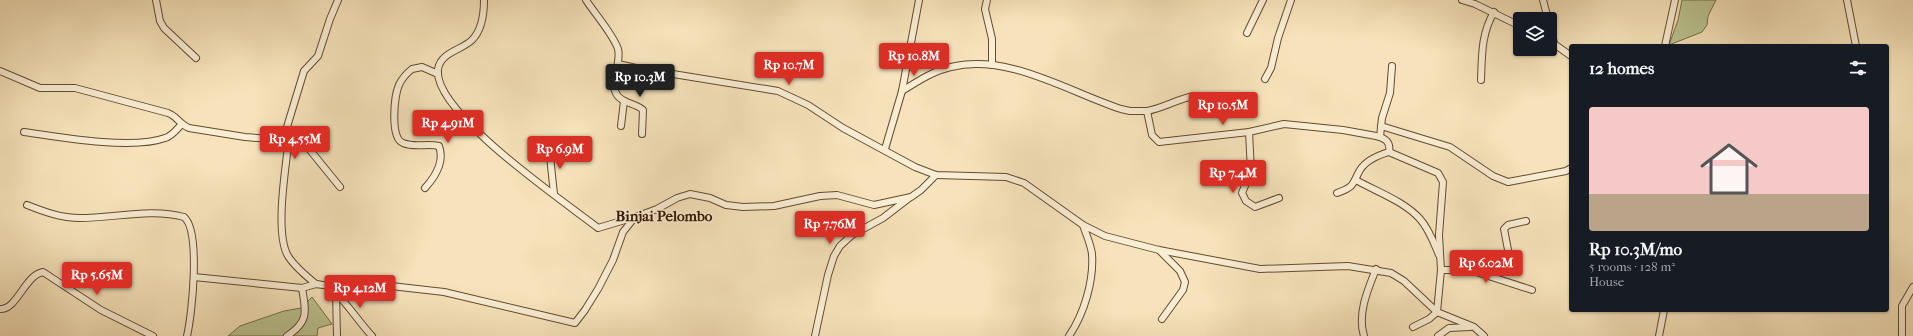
<!DOCTYPE html>
<html lang="en">
<head>
<meta charset="utf-8">
<style>
	:root { --surface:#171b24; --page:#20242c; --text:#f1f3f6; --muted:#9ea1a6; --line:#363941; --accent:#d93025 }
	body { margin:0; font-family:"IM FELL French Canon",serif; background:var(--page); color:var(--text); height:100vh; display:flex; flex-direction:column; font-size:15px; white-space:nowrap }
	* { box-sizing:border-box; margin:0 }
	p { font-size:13px; color:var(--muted) }
	.icon { flex:none; width:22px; height:22px; fill:none; stroke:currentColor; stroke-width:2; stroke-linecap:round; stroke-linejoin:round }
	.map { position:relative; flex:1; overflow:hidden }
	.sheet { position:absolute; left:1569px; top:44px; width:320px; height:268px; display:flex; flex-direction:column; background:var(--surface); border-radius:4px; box-shadow:0 1px 3px #0004 }
	.sheet>* { flex:none }
	.fabs { position:absolute; left:1513px; top:12px; display:grid; gap:8px }
	.fabs a { display:grid; place-items:center; width:44px; height:44px; border-radius:4px; background:var(--surface); box-shadow:0 1px 3px #0004; font-size:20px }
	.price { position:absolute; translate:-50% -34px; padding:0 9px; border-radius:4px; background:var(--accent); color:#fff; font-size:13px; line-height:26px; filter:drop-shadow(0 1px 2px #0008) }
	.price::after { content:''; position:absolute; left:50%; top:24px; width:12px; height:9px; margin-left:-6px; background:inherit; clip-path:polygon(0 0,100% 0,50% 100%) }
	.price.on { background:#222; color:#fff }
	ul { padding:0; list-style:none }
	li { display:grid; align-content:center; gap:8px; height:212px; padding:0 20px }
	li+li { border-top:1px solid var(--line) }
	li span { display:grid; place-items:center; height:124px; border-radius:4px; color:#555 }
	li>.icon { margin-inline-start:auto }
	span .icon { width:72px; height:72px; fill:#fffc; stroke-width:1 }
	li b { font-size:17px }
	h2 { display:flex; justify-content:space-between; align-items:center; height:48px; padding:0 20px; font-size:17px }
	.map>svg:first-child { display:block }
	.green { fill:#bbc491; stroke:#776e49 }
	.lines { fill:none; stroke-linecap:round; stroke-linejoin:round }
	.street-casing { stroke:#644b30; stroke-width:8 }
	.street { stroke:#f9edd3; stroke-width:6 }
	.labels { text-anchor:middle; stroke-width:3; stroke-linejoin:round; paint-order:stroke }
	.quarter-label { font-size:15px; font-weight:bold; fill:#331801; stroke:#f9edd3 }
</style>
</head>
<body>
<div class="map">
<svg width="1913" height="336" viewBox="0 0 1913 336">
	<rect width="100%" height="100%" fill="#f6e3bb"/>
	<filter id="stains"><feTurbulence type="fractalNoise" baseFrequency=".005" numOctaves="4"/><feColorMatrix values="0 0 0 0 .2 0 0 0 0 .09 0 0 0 0 .02 0 0 0 .5 -.17"/></filter>
	<radialGradient id="worn" r=".72"><stop offset=".6" stop-color="#630" stop-opacity="0"/><stop offset="1" stop-color="#630" stop-opacity=".3"/></radialGradient>
	<g class="green">
		<polygon points="1682,0 1716,0 1708,16 1707,25 1702,32 1669,45 1678,20"/>
		<polygon points="312,297 332,324 318,328 317,336 228,336 240,326 284,311 301,308"/>
	</g>
	<g class="lines">
		<g class="street-casing">
			<g id="street">
				<polyline points="156,0 160,21 164,28 196,58"/>
				<path d="M 484,0 C 484,14 482,30 472,40 C 462,50 441,52 438,69 C 432,112 565,202 598,228 L 635,217 L 657,209 L 677,198 L 690,194 L 710,198 L 726,205 L 743,207 L 774,206 L 820,196 L 837,195 L 874,205 L 911,197 L 921,190 L 936,175"/>
				<path d="M 586,0 C 595,14 613,34 618,49 C 622,64 608,82 617,95 C 623,104 636,103 643,110 L 642,134"/>
				<polyline points="987,0 985,9 992,39 992,65"/>
				<polyline points="1462,0 1475,4 1520,26"/>
				<polyline points="1543,0 1548,19"/>
				<polyline points="1847,0 1856,46"/>
				<polyline points="1550,26 1554,43"/>
				<polyline points="1247,33 1263,0"/>
				<polyline points="1550,41 1571,56"/>
				<polyline points="1665,46 1675,0"/>
				<polyline points="618,64 636,68 778,91 808,105 843,128 915,167 936,175 1006,177 1024,183 1083,225 1105,236 1159,250 1260,269 1348,266 1391,273 1404,281 1437,312 1474,327 1484,336"/>
				<path d="M 0,71 L 40,88 L 75,88 L 168,113 C 177,116 179,124 189,128 L 245,137 L 283,140 L 288,146 C 285,173 275,234 288,256 C 295,267 306,276 316,284"/>
				<polyline points="1265,79 1271,68 1278,38 1291,0"/>
				<path d="M 1481,80 C 1482,56 1481,34 1494,12"/>
				<path d="M 902,91 C 918,81 933,71 951,67 C 1008,53 1069,92 1121,109 L 1130,111 L 1147,111 L 1152,135 L 1159,142 L 1249,132 L 1284,124 L 1343,130 L 1376,136 C 1385,138 1391,142 1389,152"/>
				<path d="M 1147,111 C 1164,108 1177,99 1194,96"/>
				<polyline points="621,126 624,101"/>
				<polyline points="1381,126 1450,147 1493,176 1508,182 1566,171 1571,168"/>
				<polyline points="285,131 295,134 301,139 340,187"/>
				<path d="M 24,132 C 58,137 133,150 165,138 C 172,136 176,130 181,125"/>
				<polyline points="1249,132 1251,171 1242,193 1246,201 1255,207 1279,198"/>
				<polyline points="1380,137 1382,118 1390,93 1392,66"/>
				<polyline points="283,140 304,71 318,56 330,19 338,0"/>
				<polyline points="549,147 554,194"/>
				<polyline points="885,149 902,91 919,0"/>
				<path d="M 1356,180 C 1377,192 1404,201 1420,219 C 1429,229 1434,243 1439,255"/>
				<path d="M 425,188 C 435,177 445,162 439,146 C 427,143 415,148 403,143 C 390,138 394,96 399,85 C 402,78 407,73 412,69 L 422,67 L 438,74"/>
				<path d="M 1337,193 C 1355,187 1352,184 1360,170 C 1366,160 1379,155 1389,152 L 1438,173 L 1443,182 L 1439,235 L 1441,270 L 1437,312 L 1429,319 L 1413,327"/>
				<path d="M 27,205 C 45,212 61,218 80,218 C 114,218 151,208 184,217 C 201,231 192,315 187,336"/>
				<polyline points="1159,250 1180,271 1185,282 1183,290 1162,319"/>
				<polyline points="1441,270 1470,270 1532,290"/>
				<polyline points="1470,270 1499,265 1505,262 1509,255 1504,229 1508,225 1526,221"/>
				<polyline points="194,277 302,288 316,284 337,287 391,286 444,292 575,323 585,310 598,289 613,260 623,232 635,217"/>
				<polyline points="336,292 337,336"/>
				<path d="M 336,293 C 349,306 359,322 372,336"/>
				<path d="M 0,309 C 17,310 25,275 43,272 L 101,310 L 153,336"/>
				<path d="M 287,336 C 309,322 306,312 302,288"/>
				<polyline points="815,336 828,275 834,256 840,246 852,235 883,218 909,198"/>
				<path d="M 1069,336 C 1084,314 1094,281 1092,254 C 1091,245 1086,234 1083,225"/>
				<path d="M 1364,336 C 1357,314 1368,289 1376,269"/>
				<polyline points="1438,336 1449,328 1470,327"/>
				<polyline points="1659,336 1664,310"/>
				<polyline points="1902,336 1902,306 1913,287"/>
			</g>
		</g>
		<use href="#street" class="street"/>
	</g>
	<g class="labels">
		<g class="quarter-label">
			<text x="664" y="221">Binjai Pelombo</text>
		</g>
	</g>
	<rect width="100%" height="100%" filter="url(#stains)"/>
	<rect width="100%" height="100%" fill="url(#worn)"/>
</svg>
<div class="fabs">
<a><svg class="icon" aria-label="layers" viewBox="0 0 24 24"><path d="M12 4l9 5-9 5-9-5zM3 14l9 5 9-5"/></svg></a>
</div>
<b class="price" style="left:914px;top:77px">Rp 10.8M</b>
<b class="price" style="left:789px;top:86px">Rp 10.7M</b>
<b class="price on" style="left:640px;top:98px">Rp 10.3M</b>
<b class="price" style="left:1223px;top:126px">Rp 10.5M</b>
<b class="price" style="left:448px;top:144px">Rp 4.91M</b>
<b class="price" style="left:295px;top:160px">Rp 4.55M</b>
<b class="price" style="left:560px;top:170px">Rp 6.9M</b>
<b class="price" style="left:1233px;top:194px">Rp 7.4M</b>
<b class="price" style="left:830px;top:245px">Rp 7.76M</b>
<b class="price" style="left:1486px;top:284px">Rp 6.02M</b>
<b class="price" style="left:97px;top:296px">Rp 5.65M</b>
<b class="price" style="left:360px;top:309px">Rp 4.12M</b>
<section class="sheet">
<h2>12 homes<svg class="icon" aria-label="filters" viewBox="0 0 24 24"><path d="M4 7h16M4 17h16"/><circle cx="9" cy="7" r="2"/><circle cx="15" cy="17" r="2"/></svg></h2>
<ul>
<li><span style="background:linear-gradient(#f6c9c9 70%,#b9a48a 0)"><svg class="icon" aria-label="home" viewBox="0 0 24 24"><path d="M3 11l9-7 9 7M6 9v11h12V9"/></svg></span><div><b>Rp 10.3M/mo</b><p>5 rooms · 128 m²</p><p>House</p></div></li>
</ul>
</section>
</div>
</body>
</html>
